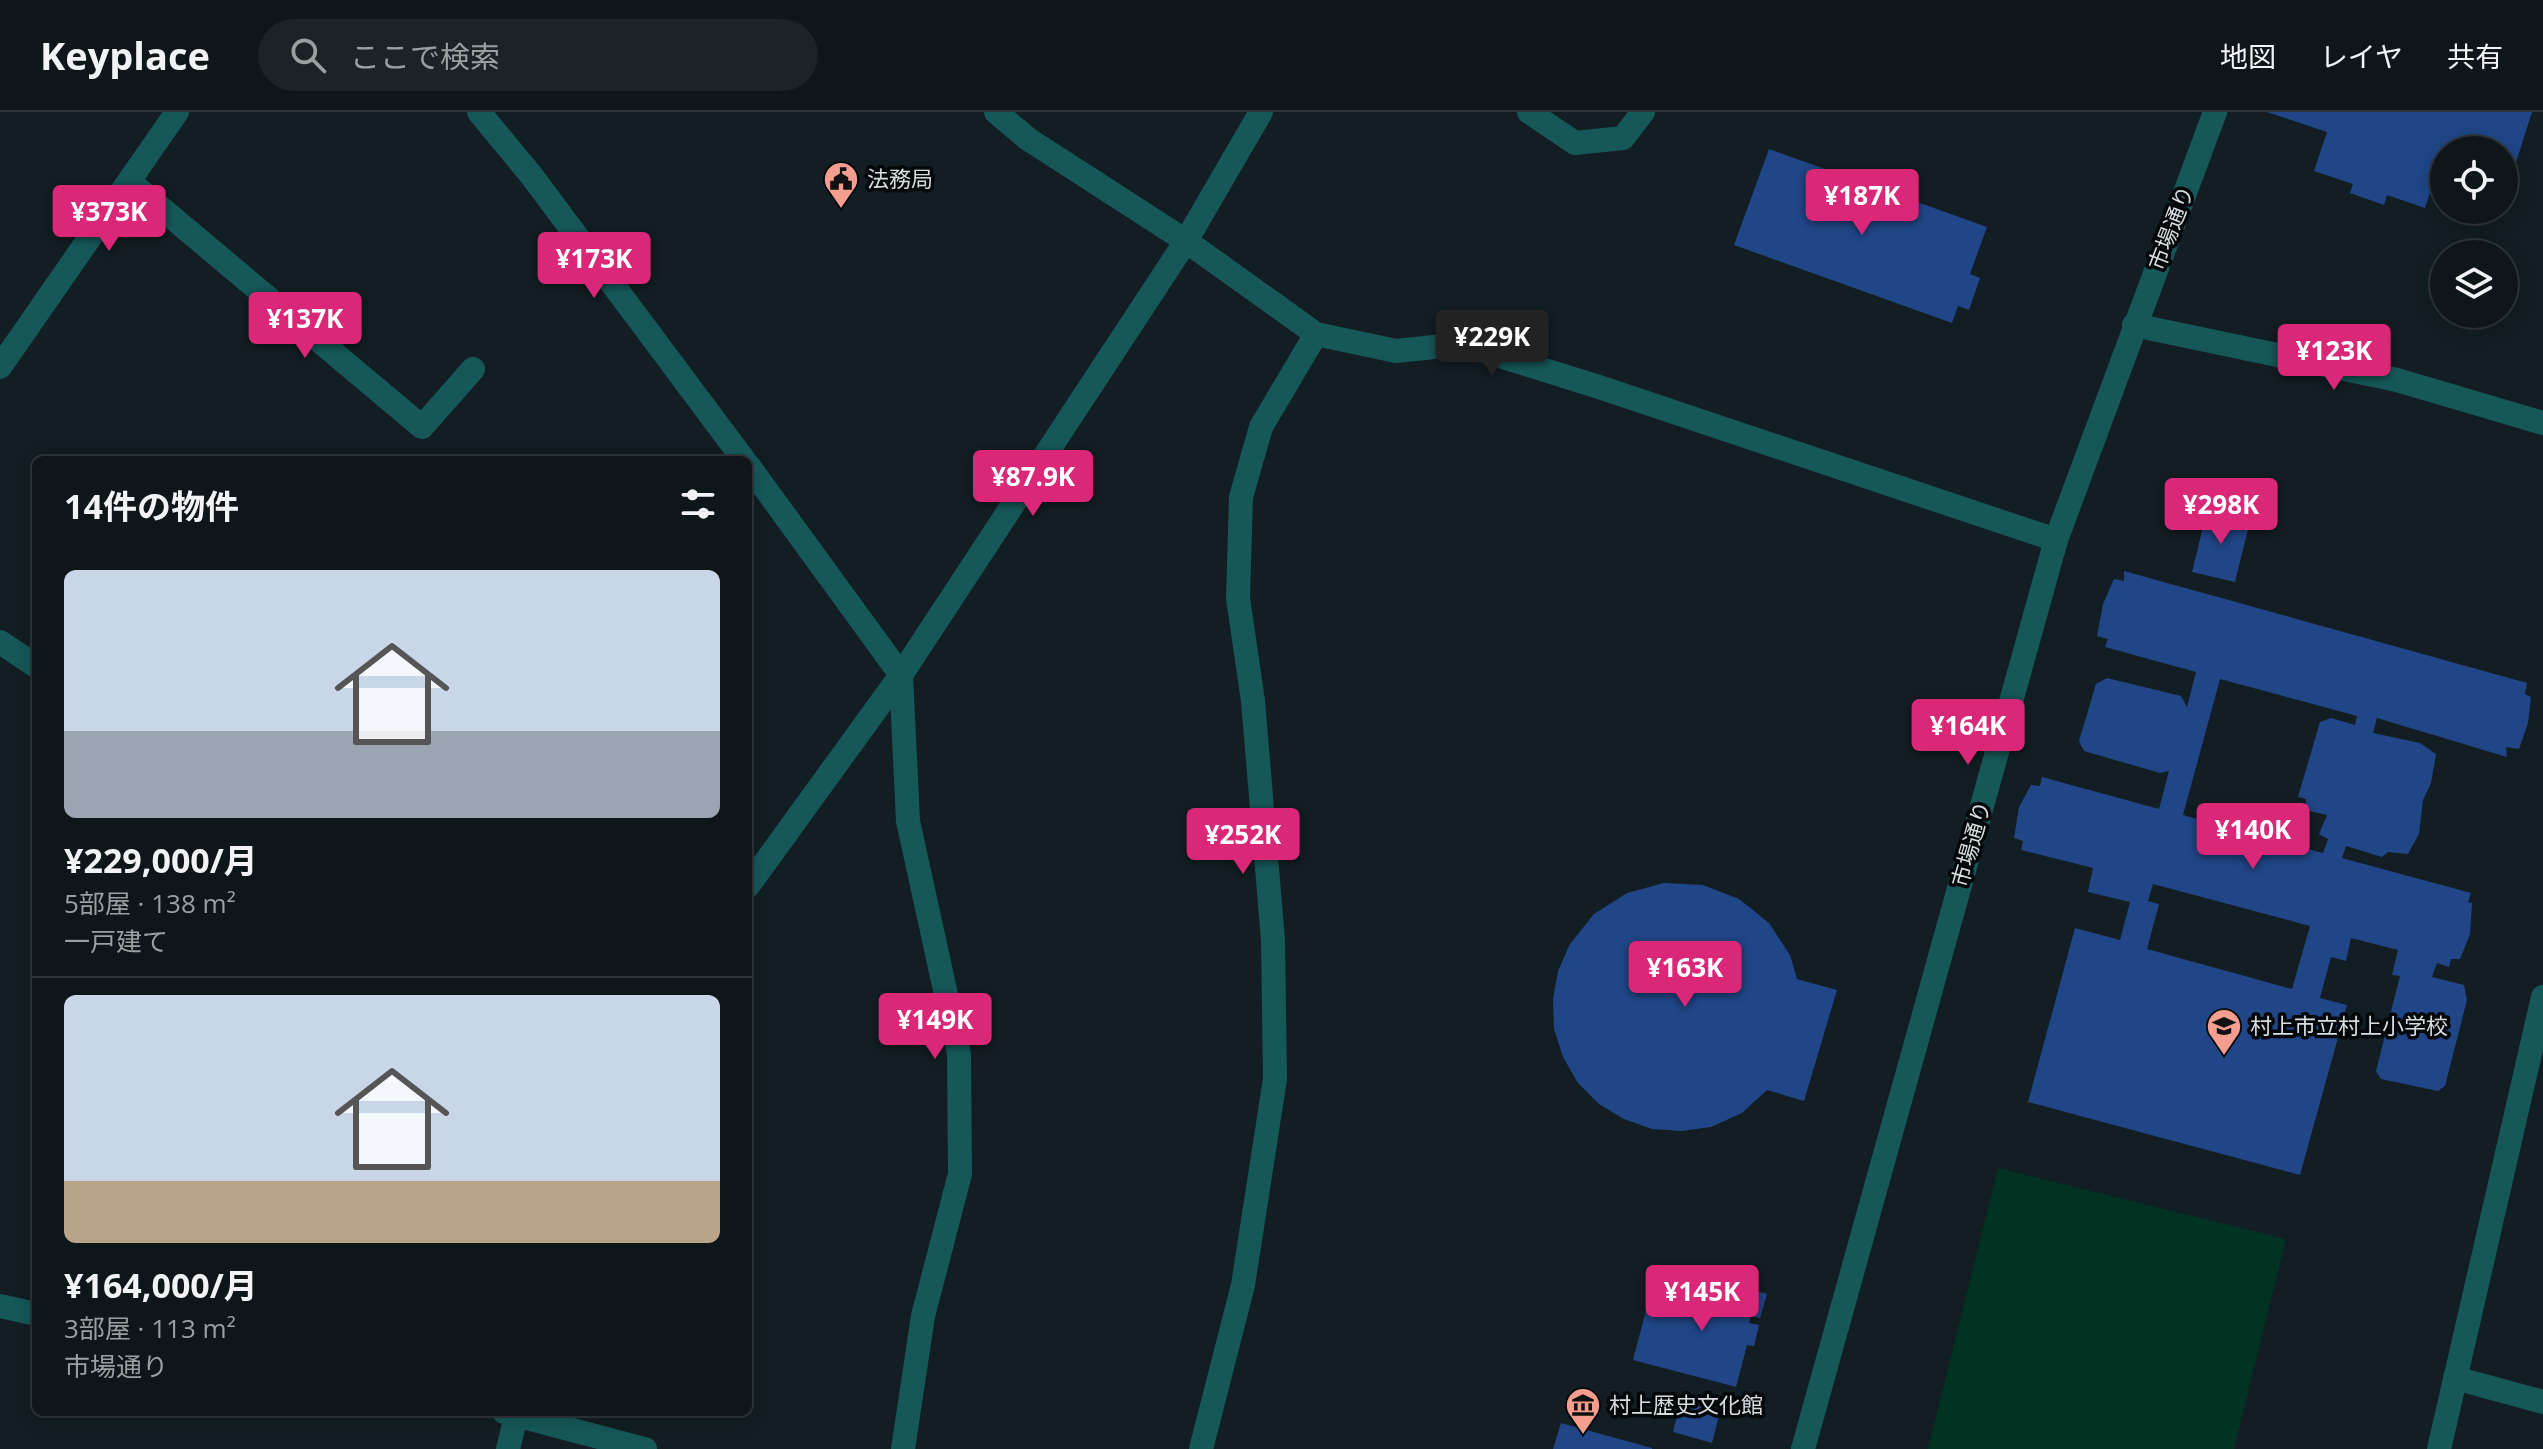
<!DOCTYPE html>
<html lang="ja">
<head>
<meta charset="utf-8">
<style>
	:root { --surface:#0e161a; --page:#1c2327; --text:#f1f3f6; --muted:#9b9fa2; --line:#2e3539; --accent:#db2777 }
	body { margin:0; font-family:"Open Sans","Noto Sans JP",sans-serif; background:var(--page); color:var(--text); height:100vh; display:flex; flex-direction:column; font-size:30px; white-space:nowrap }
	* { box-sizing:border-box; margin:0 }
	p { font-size:26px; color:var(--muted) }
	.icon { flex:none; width:44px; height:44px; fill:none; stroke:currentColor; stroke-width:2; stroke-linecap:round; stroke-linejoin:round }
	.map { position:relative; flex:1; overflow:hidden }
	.drawer { position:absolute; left:32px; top:344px; width:720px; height:960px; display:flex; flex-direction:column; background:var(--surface); border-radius:12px; box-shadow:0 4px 20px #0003,0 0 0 2px var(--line) }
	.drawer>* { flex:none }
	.fabs { position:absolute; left:2430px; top:24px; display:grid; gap:16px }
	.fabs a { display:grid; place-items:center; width:88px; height:88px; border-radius:50%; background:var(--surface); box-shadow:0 4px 20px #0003,0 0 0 2px var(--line); font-size:40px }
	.price { position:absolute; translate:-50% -68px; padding:0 18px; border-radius:8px; background:var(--accent); color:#fff; font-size:26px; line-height:52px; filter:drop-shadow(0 2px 4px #0008) }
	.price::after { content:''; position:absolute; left:50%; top:48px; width:24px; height:18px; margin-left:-12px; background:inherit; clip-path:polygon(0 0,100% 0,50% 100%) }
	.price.active { background:#222; color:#fff }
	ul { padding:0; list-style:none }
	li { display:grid; align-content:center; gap:16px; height:424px; padding:0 32px }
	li+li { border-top:2px solid var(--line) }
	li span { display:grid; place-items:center; height:248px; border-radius:12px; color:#555 }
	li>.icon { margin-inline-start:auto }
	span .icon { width:144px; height:144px; fill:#fffc; stroke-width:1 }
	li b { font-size:34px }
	h2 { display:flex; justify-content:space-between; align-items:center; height:96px; padding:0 32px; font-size:34px }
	header { display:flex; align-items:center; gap:48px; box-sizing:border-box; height:112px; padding:0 40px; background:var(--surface); border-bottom:2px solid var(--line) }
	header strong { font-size:38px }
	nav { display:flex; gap:44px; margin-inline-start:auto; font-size:28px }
	.search { width:560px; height:72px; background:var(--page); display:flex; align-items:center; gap:20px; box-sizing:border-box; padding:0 28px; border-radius:44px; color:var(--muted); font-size:30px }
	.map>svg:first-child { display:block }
	.green { fill:#003321 }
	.building { fill:#204687; fill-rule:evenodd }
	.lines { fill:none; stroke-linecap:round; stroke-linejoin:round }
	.minor { stroke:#165858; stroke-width:24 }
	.labels { text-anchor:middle; stroke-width:7; stroke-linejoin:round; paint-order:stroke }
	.poi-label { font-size:22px; fill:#d7dee2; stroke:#040709; text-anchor:start }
	.street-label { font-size:22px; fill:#d7dee2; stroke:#040709 }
</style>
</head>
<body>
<header>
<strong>Keyplace</strong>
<div class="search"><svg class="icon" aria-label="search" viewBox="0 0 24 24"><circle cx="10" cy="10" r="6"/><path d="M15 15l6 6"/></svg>ここで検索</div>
<nav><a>地図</a><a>レイヤ</a><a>共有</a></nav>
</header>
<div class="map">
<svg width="2543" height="1337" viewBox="0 0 2543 1337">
	<rect width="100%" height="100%" fill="#121e23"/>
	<polygon class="green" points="1998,1056 2286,1127 2234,1337 1928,1337"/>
	<g class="building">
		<polygon points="2267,0 2532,0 2507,79 2504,78 2504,38 2444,38 2444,58 2438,56 2425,96 2387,83 2384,93 2350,81 2353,72 2314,59 2327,20"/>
		<polygon points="1769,37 1987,115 1970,162 1980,166 1969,198 1958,194 1952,211 1734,133"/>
		<polygon points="2207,399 2250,409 2235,470 2192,460"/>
		<path d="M 2124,459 L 2527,571 L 2525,582 L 2531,585 L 2528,611 L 2519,637 L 2506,635 L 2507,645 L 2377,606 L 2373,621 L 2420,631 L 2436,642 L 2431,671 L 2423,688 L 2419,722 L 2408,742 L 2388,740 L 2382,745 L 2346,734 L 2342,746 L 2471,781 L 2468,790 L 2472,791 L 2470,822 L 2460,847 L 2451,847 L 2449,855 L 2437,851 L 2432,865 L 2464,873 L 2467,888 L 2445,974 L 2438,979 L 2381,967 L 2376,959 L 2400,864 L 2392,863 L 2398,838 L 2351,826 L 2346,849 L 2331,845 L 2320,886 L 2347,893 L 2300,1063 L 2028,990 L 2075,816 L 2120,828 L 2130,790 L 2088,780 L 2093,756 L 2021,738 L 2023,729 L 2014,726 L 2019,695 L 2031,673 L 2040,674 L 2042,665 L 2159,697 L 2169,659 L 2160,661 L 2084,639 L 2079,629 L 2096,572 L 2107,566 L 2181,584 L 2187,595 L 2196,560 L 2105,535 L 2108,527 L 2097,524 L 2103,492 L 2114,467 L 2124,469 ZM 2220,567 L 2357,604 L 2355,613 L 2331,606 L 2320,610 L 2298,685 L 2306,687 L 2305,698 L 2327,703 L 2319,722 L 2328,727 L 2323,741 L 2183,703 ZM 2153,772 L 2310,814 L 2292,877 L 2147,837 L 2159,792 L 2148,789 Z"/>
		<polygon points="1664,771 1703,773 1739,787 1769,811 1790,843 1797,867 1837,878 1804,989 1767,978 1742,1001 1711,1015 1681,1019 1652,1017 1624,1007 1599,992 1578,971 1563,945 1554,917 1553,887 1558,859 1570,832 1594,802 1627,781"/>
		<polygon points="1702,1165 1767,1182 1760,1206 1751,1204 1749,1211 1759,1213 1754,1234 1747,1233 1736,1275 1633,1248 1649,1187 1693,1199"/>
		<polygon points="1681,1289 1720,1300 1712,1331 1673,1320"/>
		<polygon points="1561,1311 1652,1336 1652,1337 1553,1337"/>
	</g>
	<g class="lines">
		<g class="minor">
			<polyline points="479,0 531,63 744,348"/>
			<polyline points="996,0 1028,27 1186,129 1316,222 1396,239 1462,232 1602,276 2056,428"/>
			<polyline points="1529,0 1575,31 1623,26 1643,0"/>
			<polyline points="130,70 422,315 473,257"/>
			<polyline points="2134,213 2397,268 2543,311"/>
			<polyline points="0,255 177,0"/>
			<polyline points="748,353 901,563 908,709 959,942 960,1062 923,1204 903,1337"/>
			<polyline points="0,530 36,554"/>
			<polyline points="748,774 901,563 1186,129 1261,0"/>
			<polyline points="0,1194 36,1202"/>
			<polyline points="2455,1266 2543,1290"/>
			<polyline points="504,1300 645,1337"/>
			<polyline points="508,1337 517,1300"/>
			<polyline points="1201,1337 1243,1173 1275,967 1273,828 1253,589 1238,486 1241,385 1261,315 1316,222"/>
			<polyline points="1803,1337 2056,428 2215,0"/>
			<polyline points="2439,1337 2543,885"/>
		</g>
	</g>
	<defs>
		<g id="civic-pin" transform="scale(1.8)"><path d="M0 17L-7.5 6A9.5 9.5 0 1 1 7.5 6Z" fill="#f59d8e" stroke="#040709"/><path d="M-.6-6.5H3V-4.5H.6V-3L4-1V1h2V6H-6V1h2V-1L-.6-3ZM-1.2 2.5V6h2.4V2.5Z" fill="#111"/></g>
		<g id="school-pin" transform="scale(1.8)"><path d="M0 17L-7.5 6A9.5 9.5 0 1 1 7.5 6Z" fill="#f59d8e" stroke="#040709"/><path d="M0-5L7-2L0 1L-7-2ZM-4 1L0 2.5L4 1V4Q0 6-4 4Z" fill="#111"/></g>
		<g id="museum-pin" transform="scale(1.8)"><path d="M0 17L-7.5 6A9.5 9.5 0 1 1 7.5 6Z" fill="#f59d8e" stroke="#040709"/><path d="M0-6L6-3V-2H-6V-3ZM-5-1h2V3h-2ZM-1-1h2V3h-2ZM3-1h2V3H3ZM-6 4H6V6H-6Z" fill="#111"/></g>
	</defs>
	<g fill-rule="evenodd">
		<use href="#civic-pin" x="841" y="67"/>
		<use href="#school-pin" x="2224" y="914"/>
		<use href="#museum-pin" x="1583" y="1293"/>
	</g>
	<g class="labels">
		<g class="poi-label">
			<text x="867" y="75">法務局</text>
			<text x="2250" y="922">村上市立村上小学校</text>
			<text x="1609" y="1301">村上歴史文化館</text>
		</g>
		<g class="street-label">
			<text transform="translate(2171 116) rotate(-69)" y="8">市場通り</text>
			<text transform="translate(1971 732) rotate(-74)" y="8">市場通り</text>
		</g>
	</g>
</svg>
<div class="fabs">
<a><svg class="icon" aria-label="locate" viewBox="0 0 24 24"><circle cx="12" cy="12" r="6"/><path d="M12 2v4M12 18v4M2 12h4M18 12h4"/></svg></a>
<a><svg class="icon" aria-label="layers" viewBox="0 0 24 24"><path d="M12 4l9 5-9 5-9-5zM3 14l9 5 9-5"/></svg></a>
</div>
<b class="price" style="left:1862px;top:125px">¥187K</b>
<b class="price" style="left:109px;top:141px">¥373K</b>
<b class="price" style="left:594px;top:188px">¥173K</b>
<b class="price" style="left:305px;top:248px">¥137K</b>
<b class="price active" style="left:1492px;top:266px">¥229K</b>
<b class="price" style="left:2334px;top:280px">¥123K</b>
<b class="price" style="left:1033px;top:406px">¥87.9K</b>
<b class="price" style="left:2221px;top:434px">¥298K</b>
<b class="price" style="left:1968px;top:655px">¥164K</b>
<b class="price" style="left:2253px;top:759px">¥140K</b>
<b class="price" style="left:1243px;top:764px">¥252K</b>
<b class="price" style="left:1685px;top:897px">¥163K</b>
<b class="price" style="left:935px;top:949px">¥149K</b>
<b class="price" style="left:1702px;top:1221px">¥145K</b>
<section class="drawer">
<h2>14件の物件<svg class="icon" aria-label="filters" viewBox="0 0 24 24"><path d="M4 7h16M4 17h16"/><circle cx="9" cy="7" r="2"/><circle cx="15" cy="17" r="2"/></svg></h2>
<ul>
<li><span style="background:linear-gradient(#c9d6e8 65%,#9aa5b1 0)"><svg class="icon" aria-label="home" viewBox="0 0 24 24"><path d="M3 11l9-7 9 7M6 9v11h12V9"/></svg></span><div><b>¥229,000/月</b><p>5部屋 · 138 m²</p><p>一戸建て</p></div></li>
<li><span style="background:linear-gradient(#c9d6e8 75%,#b9a48a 0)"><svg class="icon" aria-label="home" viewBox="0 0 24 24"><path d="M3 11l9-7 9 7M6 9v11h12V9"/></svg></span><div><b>¥164,000/月</b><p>3部屋 · 113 m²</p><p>市場通り</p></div></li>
</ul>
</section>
</div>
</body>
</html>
